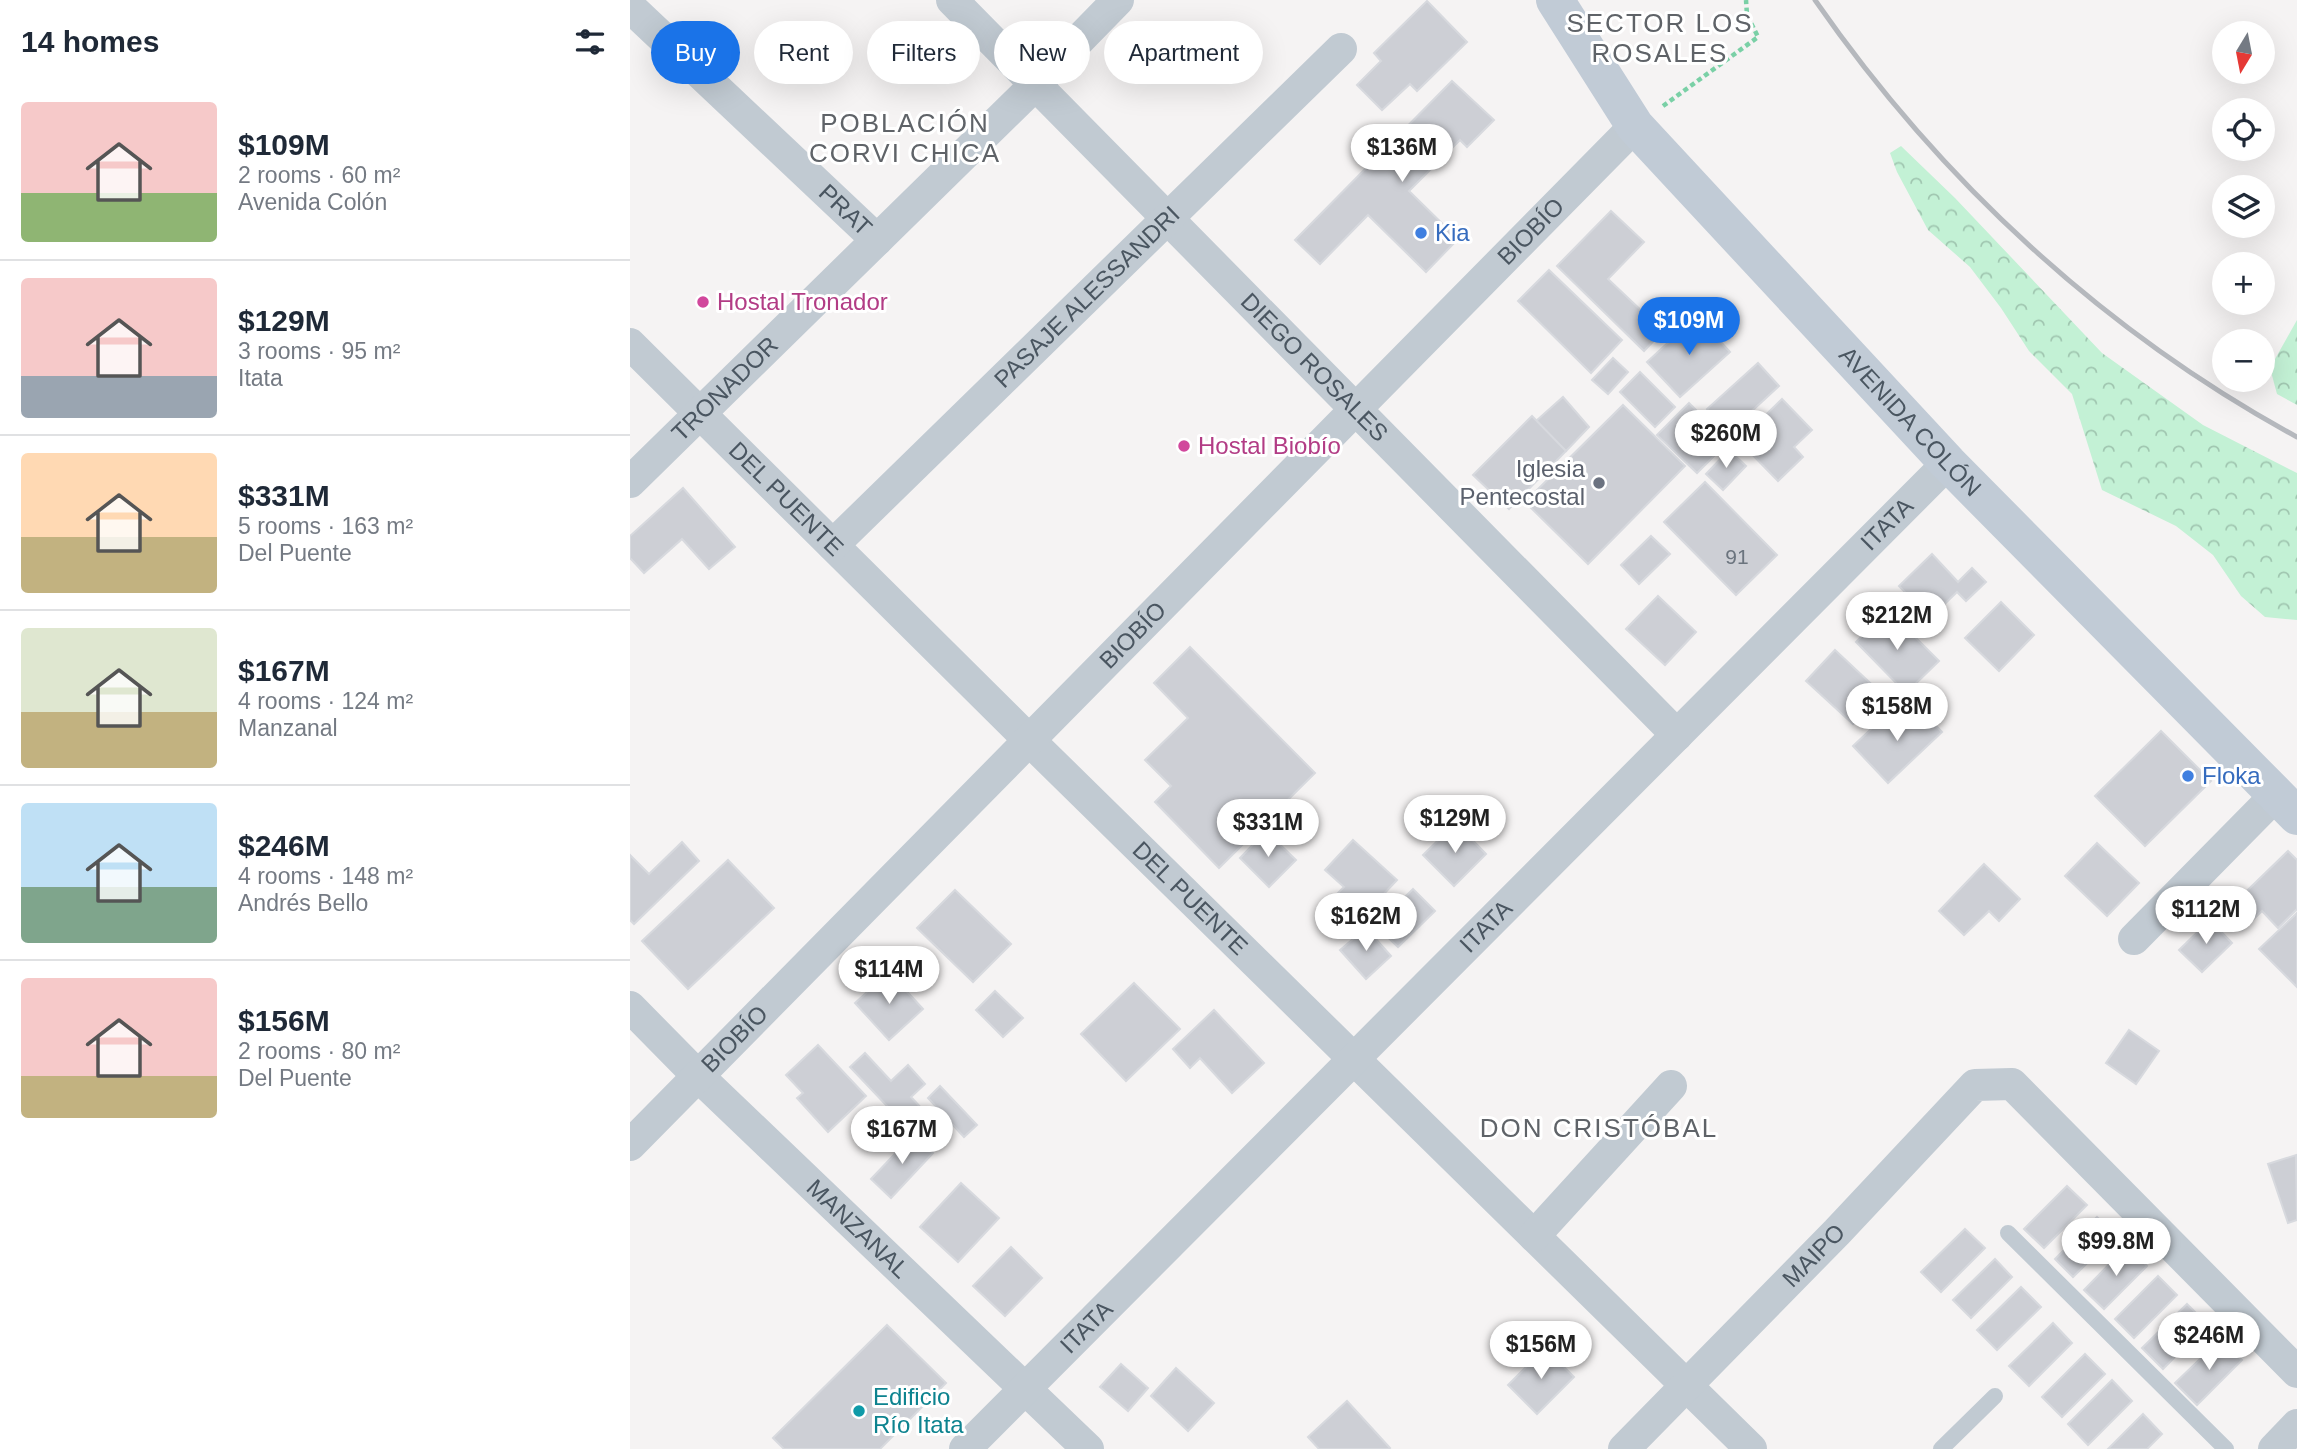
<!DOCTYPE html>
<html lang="en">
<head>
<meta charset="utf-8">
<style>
	:root { --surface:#fff; --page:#f6f6f7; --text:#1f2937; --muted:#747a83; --line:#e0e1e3; --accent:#1a73e8 }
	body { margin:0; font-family:Helvetica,sans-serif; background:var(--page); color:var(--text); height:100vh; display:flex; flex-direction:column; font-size:26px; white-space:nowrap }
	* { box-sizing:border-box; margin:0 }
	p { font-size:23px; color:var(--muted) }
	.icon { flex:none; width:38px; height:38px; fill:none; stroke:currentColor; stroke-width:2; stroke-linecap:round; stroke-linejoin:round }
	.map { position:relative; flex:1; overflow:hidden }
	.details { display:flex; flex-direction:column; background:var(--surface); width:630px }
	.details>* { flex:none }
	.top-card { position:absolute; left:21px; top:21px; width:665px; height:63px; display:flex; gap:14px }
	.needle { width:46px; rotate:190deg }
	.fabs { position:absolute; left:1582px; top:21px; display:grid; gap:14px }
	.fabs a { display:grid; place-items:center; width:63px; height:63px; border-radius:50%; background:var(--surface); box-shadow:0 7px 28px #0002; font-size:35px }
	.price { position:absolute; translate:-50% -60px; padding:0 16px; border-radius:24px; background:#fff; color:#222; font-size:23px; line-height:46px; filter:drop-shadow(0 2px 4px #0008) }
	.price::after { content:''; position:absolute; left:50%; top:42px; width:21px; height:16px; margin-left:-10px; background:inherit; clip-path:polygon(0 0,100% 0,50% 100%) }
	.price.active { background:var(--accent); color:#fff }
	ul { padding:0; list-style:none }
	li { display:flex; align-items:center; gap:21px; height:175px; padding:0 21px }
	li+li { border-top:2px solid var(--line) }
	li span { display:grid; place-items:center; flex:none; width:196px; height:140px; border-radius:7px; color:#555 }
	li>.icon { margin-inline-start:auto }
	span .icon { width:84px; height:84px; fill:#fffc; stroke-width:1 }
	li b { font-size:30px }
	h2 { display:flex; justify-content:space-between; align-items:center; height:84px; padding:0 21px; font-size:30px }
	.tag { padding:0 24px; border-radius:32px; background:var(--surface); box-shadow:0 7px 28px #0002; font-size:24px; line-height:63px }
	.tag.active { background:var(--accent); color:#fff }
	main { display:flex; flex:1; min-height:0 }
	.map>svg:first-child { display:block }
	.forest { fill:url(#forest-crowns) }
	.building { fill:#cdcfd5; stroke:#d7d9de; stroke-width:2 }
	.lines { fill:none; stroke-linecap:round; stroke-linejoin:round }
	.path { stroke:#7ad0a6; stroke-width:4.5; stroke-dasharray:5 3.5; stroke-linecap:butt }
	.service { stroke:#c1cad2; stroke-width:16 }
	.minor { stroke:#c1cad2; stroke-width:32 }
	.secondary { stroke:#c1cbd6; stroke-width:38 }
	.rail { stroke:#b5b8bd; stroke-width:5 }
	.shop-dot { fill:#3f7fe0; stroke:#fff; stroke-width:2.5 }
	.hotel-dot { fill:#d1479c; stroke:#fff; stroke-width:2.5 }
	.worship-dot { fill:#6b7280; stroke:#fff; stroke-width:2.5 }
	.culture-dot { fill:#0f9aa8; stroke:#fff; stroke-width:2.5 }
	.labels { text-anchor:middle; stroke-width:6; stroke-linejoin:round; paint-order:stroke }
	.number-label { font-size:21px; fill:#6b747e }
	.street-label { font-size:24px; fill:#4a5661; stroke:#fff }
	.shop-label { font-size:24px; fill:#366cbe; stroke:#fff; text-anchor:start }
	.hotel-label { font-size:24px; fill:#b23c85; stroke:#fff; text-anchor:start }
	.worship-label { font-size:24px; fill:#5b616d; stroke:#fff; text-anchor:end }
	.culture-label { font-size:24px; fill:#0d838f; stroke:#fff; text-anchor:start }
	.neighbourhood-label { font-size:26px; letter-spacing:2px; fill:#5f6368; stroke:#fff }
</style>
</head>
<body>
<main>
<section class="details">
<h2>14 homes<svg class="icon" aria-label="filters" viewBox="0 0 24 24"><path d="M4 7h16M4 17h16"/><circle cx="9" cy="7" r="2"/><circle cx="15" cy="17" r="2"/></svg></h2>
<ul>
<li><span style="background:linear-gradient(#f6c9c9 65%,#8fb573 0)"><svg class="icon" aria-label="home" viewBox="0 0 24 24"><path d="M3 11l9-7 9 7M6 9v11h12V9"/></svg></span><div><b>$109M</b><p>2 rooms · 60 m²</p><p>Avenida Colón</p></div></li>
<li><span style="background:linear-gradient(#f6c9c9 70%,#9aa5b1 0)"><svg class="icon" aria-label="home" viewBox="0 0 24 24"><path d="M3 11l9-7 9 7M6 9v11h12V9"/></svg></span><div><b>$129M</b><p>3 rooms · 95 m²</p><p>Itata</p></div></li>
<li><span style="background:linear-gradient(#ffd9b3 60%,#c2b280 0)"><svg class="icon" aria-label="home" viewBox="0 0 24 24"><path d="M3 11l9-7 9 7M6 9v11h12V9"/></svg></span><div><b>$331M</b><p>5 rooms · 163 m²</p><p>Del Puente</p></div></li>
<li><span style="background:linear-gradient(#dfe7d0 60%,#c2b280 0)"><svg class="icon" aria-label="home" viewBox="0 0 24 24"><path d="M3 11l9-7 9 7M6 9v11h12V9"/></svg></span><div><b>$167M</b><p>4 rooms · 124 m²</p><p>Manzanal</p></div></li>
<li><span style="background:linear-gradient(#bfe0f5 60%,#7fa58c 0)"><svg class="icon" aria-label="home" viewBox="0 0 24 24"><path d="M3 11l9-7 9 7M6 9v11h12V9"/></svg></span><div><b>$246M</b><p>4 rooms · 148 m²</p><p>Andrés Bello</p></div></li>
<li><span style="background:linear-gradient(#f6c9c9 70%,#c2b280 0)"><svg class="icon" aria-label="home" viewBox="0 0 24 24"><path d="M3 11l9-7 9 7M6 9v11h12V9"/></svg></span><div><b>$156M</b><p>2 rooms · 80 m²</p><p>Del Puente</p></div></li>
</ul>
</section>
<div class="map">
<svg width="1667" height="1449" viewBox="0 0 1667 1449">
	<defs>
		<pattern id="forest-crowns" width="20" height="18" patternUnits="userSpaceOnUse" patternTransform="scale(1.75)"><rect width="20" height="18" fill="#c3f1d5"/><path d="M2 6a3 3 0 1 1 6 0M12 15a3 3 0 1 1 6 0" fill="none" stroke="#a0c6b0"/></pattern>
	</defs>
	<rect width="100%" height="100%" fill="#f5f3f3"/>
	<g class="forest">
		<polygon points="1271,146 1325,198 1472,353 1573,425 1667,473 1667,620 1635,617 1611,596 1583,555 1546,526 1472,490 1442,394 1399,351 1371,308 1340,267 1298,230 1267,172 1260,153"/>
		<polygon points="1667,320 1667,405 1647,394 1640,368"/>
	</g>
	<g class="building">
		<polygon points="797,1 837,42 787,91 780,84 752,110 727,85 751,61 744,53"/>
		<polygon points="822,81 864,120 837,147 830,140 779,191 828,239 796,272 738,215 690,264 665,240"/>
		<polygon points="981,211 1014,242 978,279 1033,331 1014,351 927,266"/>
		<polygon points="919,270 992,340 961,373 888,301"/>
		<polygon points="1067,316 1100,352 1050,397 1017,362"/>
		<polygon points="983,358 998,372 978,394 962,380"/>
		<polygon points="1128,363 1149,386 1098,433 1077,409"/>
		<polygon points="1010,372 1045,407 1025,427 990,392"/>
		<polygon points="933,397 959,427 936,451 906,421"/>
		<polygon points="1152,399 1182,430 1164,447 1173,457 1148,481 1109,441"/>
		<polygon points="1059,403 1098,442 1067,473 1027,435"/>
		<polygon points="993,405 1055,466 958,564 895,502"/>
		<polygon points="902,416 936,451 879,509 843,475"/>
		<polygon points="1099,450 1116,466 1093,490 1076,474"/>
		<polygon points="1075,482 1147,555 1106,595 1034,522"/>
		<polygon points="53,488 105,547 79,569 52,539 14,573 0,558 0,536"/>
		<polygon points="1021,536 1040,554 1009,584 991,565"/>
		<polygon points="1302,554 1328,582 1342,568 1356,582 1336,601 1327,592 1300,618 1269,586"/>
		<polygon points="1028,596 1066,632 1035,665 996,629"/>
		<polygon points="1371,602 1404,635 1369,671 1335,638"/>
		<polygon points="1258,610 1309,661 1276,693 1226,642"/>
		<polygon points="560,647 685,773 589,868 525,802 541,786 515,760 558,718 524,683"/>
		<polygon points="1205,650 1252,694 1223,724 1176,681"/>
		<polygon points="1287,706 1312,732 1258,783 1223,746 1257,714 1267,725"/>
		<polygon points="1531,731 1581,781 1515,846 1465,796"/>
		<polygon points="826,823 856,854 824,886 793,855"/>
		<polygon points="636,831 666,860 639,887 610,858"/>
		<polygon points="723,840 767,880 732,917 707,894 714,887 695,870"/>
		<polygon points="52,842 69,861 4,924 0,920 0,855 19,874"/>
		<polygon points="1467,843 1509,883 1477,916 1435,876"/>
		<polygon points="1658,851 1667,860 1667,909 1648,928 1632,911 1612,930 1594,913"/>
		<polygon points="98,860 144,908 58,989 12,941"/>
		<polygon points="1354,864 1390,899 1369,921 1359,911 1334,935 1309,911"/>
		<polygon points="783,889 805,911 768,947 746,926"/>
		<polygon points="325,890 381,944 343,982 287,928"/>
		<polygon points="1667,913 1667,987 1629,949"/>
		<polygon points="1580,920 1602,943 1572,972 1549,950"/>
		<polygon points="736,928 761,956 736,979 710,950"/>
		<polygon points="259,972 293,1009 259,1040 225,1003"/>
		<polygon points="504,983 550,1029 496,1081 451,1034"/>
		<polygon points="365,991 393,1018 373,1037 346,1010"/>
		<polygon points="584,1010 634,1063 602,1093 570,1058 560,1068 543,1049"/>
		<polygon points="1499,1030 1529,1051 1506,1084 1476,1063"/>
		<polygon points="188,1045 236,1096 198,1132 167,1098 173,1093 156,1075"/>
		<polygon points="235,1053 261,1081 278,1065 295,1084 281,1097 294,1111 277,1127 220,1067"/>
		<polygon points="310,1086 347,1125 334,1137 298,1098"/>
		<polygon points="283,1135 303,1153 261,1198 241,1179"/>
		<polygon points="1666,1155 1667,1220 1658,1223 1638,1164"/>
		<polygon points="331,1183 369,1218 328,1262 290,1227"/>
		<polygon points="1437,1186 1457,1205 1414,1248 1394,1229"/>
		<polygon points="1467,1217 1486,1235 1443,1277 1425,1259"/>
		<polygon points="1335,1229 1355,1248 1311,1292 1291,1272"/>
		<polygon points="1497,1246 1517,1266 1474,1309 1454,1290"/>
		<polygon points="381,1247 412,1278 375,1316 343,1286"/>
		<polygon points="1365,1259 1382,1277 1341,1318 1323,1300"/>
		<polygon points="1528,1276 1547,1295 1504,1338 1485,1319"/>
		<polygon points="1391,1287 1411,1307 1367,1350 1347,1330"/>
		<polygon points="1557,1304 1577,1324 1533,1369 1512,1348"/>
		<polygon points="1423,1323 1442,1343 1399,1386 1379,1366"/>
		<polygon points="257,1325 316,1383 250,1449 154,1449 143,1438"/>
		<polygon points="1591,1339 1612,1360 1567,1405 1545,1383"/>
		<polygon points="915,1348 944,1377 907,1414 878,1385"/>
		<polygon points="1455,1354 1475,1374 1432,1417 1412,1397"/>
		<polygon points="491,1364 518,1388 498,1411 470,1387"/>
		<polygon points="546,1368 584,1403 558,1431 521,1396"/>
		<polygon points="1482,1380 1502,1401 1458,1445 1438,1424"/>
		<polygon points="717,1401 760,1448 759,1449 689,1449 678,1437"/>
		<polygon points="1513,1414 1532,1434 1517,1449 1478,1449"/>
	</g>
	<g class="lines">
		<polyline class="path" points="1033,106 1128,37 1117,15 1116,0"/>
		<g class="service">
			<polyline points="1378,1233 1596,1449"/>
			<polyline points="1311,1449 1365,1396"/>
		</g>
		<g class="minor">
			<path id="s1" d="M 322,0 L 1047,735"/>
			<path id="s2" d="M 0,7 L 247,240"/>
			<path id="s3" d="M 0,344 L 399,740 L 1121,1449"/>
			<path id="s4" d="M 0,482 L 405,85 L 488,0"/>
			<path id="s5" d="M 203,545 L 711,49"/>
			<polyline points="1504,939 1646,795"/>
			<path id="s6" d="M 0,1007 L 68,1076 L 458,1449"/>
			<path id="s7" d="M 0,1145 L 1005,126"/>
			<polyline points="904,1236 1041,1086"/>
			<path id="s8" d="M 335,1449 L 1318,463"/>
			<path id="s9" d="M 994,1449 L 1207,1232 L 1345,1085 L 1382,1084 L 1667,1372"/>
			<polyline points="1644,1449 1667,1425"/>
		</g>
		<path class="secondary" id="s10" d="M 925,0 L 1005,126 L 1318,463 L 1667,816"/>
		<path class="rail" d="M 1185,0 C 1310,180 1474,332 1667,437"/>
	</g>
	<g class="shop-dot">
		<circle cx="791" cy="233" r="7"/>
		<circle cx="1558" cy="776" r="7"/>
	</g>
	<g class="hotel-dot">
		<circle cx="73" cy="302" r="7"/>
		<circle cx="554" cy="446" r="7"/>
	</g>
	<circle class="worship-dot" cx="969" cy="483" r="7"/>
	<circle class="culture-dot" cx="229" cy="1411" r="7"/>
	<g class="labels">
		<g class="number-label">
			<text x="1107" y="564">91</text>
		</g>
		<g class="street-label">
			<text dy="8" stroke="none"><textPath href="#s2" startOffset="296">PRAT</textPath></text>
			<text dy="8" stroke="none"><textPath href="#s7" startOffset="1283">BIOBÍO</textPath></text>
			<text dy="8" stroke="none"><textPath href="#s5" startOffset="355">PASAJE ALESSANDRI</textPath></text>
			<text dy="8" stroke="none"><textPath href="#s1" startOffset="516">DIEGO ROSALES</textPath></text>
			<text dy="8" stroke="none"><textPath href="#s4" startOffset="133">TRONADOR</textPath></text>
			<text dy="8" stroke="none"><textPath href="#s10" startOffset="553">AVENIDA COLÓN</textPath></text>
			<text dy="8" stroke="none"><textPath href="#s3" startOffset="220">DEL PUENTE</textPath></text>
			<text dy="8" stroke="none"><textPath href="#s8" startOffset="1306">ITATA</textPath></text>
			<text dy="8" stroke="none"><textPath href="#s7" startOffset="716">BIOBÍO</textPath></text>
			<text dy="8" stroke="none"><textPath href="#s3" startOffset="788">DEL PUENTE</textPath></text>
			<text dy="8" stroke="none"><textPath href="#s8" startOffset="738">ITATA</textPath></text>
			<text dy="8" stroke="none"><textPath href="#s7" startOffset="149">BIOBÍO</textPath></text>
			<text dy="8" stroke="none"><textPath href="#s6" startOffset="318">MANZANAL</textPath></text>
			<text dy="8" stroke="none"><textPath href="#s9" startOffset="271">MAIPO</textPath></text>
			<text dy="8" stroke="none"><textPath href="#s8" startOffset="172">ITATA</textPath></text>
		</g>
		<g class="shop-label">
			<text x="805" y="241">Kia</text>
			<text x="1572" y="784">Floka</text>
		</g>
		<g class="hotel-label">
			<text x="87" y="310">Hostal Tronador</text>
			<text x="568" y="454">Hostal Biobío</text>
		</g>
		<g class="worship-label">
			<text x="955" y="477">Iglesia<tspan x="955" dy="28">Pentecostal</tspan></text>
		</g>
		<g class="culture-label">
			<text x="243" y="1405">Edificio<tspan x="243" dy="28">Río Itata</tspan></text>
		</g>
		<g class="neighbourhood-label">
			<text x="1030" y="32">SECTOR LOS<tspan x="1030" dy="30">ROSALES</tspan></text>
			<text x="275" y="132">POBLACIÓN<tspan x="275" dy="30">CORVI CHICA</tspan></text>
			<text x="969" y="1137">DON CRISTÓBAL</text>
		</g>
	</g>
</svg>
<div class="fabs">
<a><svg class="needle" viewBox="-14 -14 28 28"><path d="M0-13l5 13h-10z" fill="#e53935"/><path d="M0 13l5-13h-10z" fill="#747a83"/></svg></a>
<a><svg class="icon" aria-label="locate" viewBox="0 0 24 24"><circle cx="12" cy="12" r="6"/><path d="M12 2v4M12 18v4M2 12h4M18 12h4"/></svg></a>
<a><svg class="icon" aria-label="layers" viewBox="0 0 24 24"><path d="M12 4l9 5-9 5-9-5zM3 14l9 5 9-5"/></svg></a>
<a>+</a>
<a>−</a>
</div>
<b class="price" style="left:772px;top:184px">$136M</b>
<b class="price active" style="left:1059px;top:357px">$109M</b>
<b class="price" style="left:1096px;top:470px">$260M</b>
<b class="price" style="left:1267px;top:652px">$212M</b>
<b class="price" style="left:1267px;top:743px">$158M</b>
<b class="price" style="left:825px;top:855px">$129M</b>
<b class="price" style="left:638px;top:859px">$331M</b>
<b class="price" style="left:1576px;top:946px">$112M</b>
<b class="price" style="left:736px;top:953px">$162M</b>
<b class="price" style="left:259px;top:1006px">$114M</b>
<b class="price" style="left:272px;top:1166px">$167M</b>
<b class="price" style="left:1486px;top:1278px">$99.8M</b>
<b class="price" style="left:1579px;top:1372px">$246M</b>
<b class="price" style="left:911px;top:1381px">$156M</b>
<div class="top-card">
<a class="tag active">Buy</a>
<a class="tag">Rent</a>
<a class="tag">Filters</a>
<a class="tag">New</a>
<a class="tag">Apartment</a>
</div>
</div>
</main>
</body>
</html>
